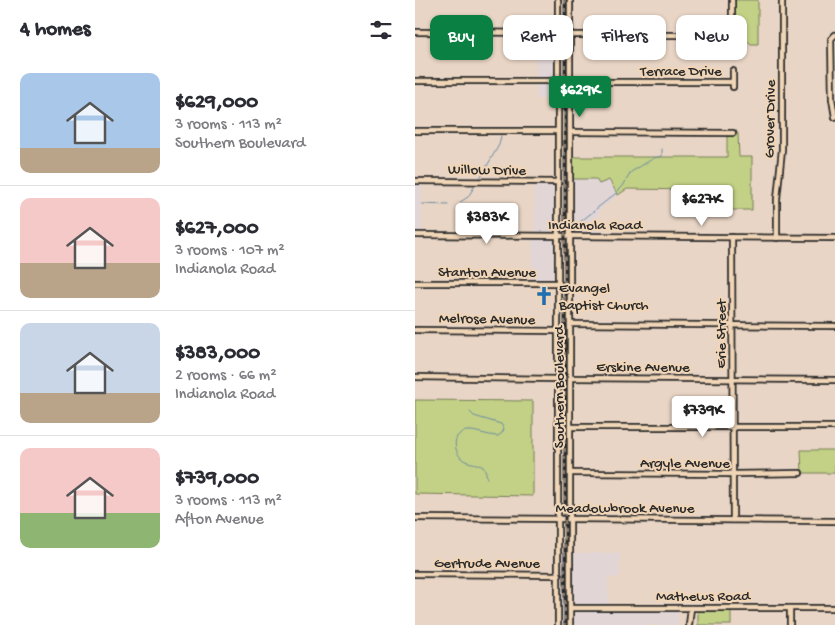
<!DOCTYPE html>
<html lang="en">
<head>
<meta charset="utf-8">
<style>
	:root { --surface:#fff; --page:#f7f7f7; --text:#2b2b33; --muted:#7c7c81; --line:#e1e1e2; --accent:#0b8043 }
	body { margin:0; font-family:"Gochi Hand",sans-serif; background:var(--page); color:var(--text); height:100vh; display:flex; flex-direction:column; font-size:19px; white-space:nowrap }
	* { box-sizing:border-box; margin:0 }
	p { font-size:16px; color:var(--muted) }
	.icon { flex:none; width:28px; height:28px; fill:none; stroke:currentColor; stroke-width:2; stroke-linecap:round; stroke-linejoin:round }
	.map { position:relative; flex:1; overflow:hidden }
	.drawer { display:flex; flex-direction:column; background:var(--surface); width:415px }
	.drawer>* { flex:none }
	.banner { position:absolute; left:15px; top:15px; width:330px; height:45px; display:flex; gap:10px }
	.price { position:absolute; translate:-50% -42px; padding:0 11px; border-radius:5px; background:#fff; color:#222; font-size:16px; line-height:32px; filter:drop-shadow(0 1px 2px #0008) }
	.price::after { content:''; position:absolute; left:50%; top:30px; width:15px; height:11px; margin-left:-8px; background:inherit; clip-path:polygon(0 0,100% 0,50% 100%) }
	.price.current { background:var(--accent); color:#fff }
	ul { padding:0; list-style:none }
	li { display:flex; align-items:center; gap:15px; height:125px; padding:0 20px }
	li+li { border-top:1px solid var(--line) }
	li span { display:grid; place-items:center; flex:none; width:140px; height:100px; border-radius:10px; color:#555 }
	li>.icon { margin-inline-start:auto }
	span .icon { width:60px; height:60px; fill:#fffc; stroke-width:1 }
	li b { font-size:21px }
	h2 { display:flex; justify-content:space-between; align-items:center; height:60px; padding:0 20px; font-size:21px }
	.tag { padding:0 18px; border-radius:10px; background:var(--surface); box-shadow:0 1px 4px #0004; font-size:18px; line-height:45px }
	.tag.current { background:var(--accent); color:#fff }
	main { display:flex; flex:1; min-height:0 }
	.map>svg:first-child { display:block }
	.built { fill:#e1d5d6 }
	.green { fill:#c2d185; stroke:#767e58 }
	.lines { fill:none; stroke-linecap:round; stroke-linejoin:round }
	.stream { stroke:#6c8ca4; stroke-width:1 }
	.minor-casing { stroke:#2b2b2b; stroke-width:8 }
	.minor { stroke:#f0d5b7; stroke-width:4.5 }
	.rail-casing { stroke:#2b2b2b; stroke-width:3 }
	.rail { stroke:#f0d5b7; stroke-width:1; stroke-dasharray:4; stroke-linecap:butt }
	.labels { text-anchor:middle; stroke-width:4; stroke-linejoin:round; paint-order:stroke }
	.street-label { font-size:15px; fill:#2b2b2b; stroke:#f0d5b7 }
	.poi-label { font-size:15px; fill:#2b2b2b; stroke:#f0d5b7; text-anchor:start }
</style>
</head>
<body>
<main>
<section class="drawer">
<h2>4 homes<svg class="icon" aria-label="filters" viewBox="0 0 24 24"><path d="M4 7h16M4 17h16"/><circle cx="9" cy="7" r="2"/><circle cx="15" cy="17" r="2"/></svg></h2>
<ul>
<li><span style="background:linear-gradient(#a9c7e8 75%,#b9a48a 0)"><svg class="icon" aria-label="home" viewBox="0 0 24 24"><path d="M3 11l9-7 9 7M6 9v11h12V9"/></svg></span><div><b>$629,000</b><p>3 rooms · 113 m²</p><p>Southern Boulevard</p></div></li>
<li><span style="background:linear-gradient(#f6c9c9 65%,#b9a48a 0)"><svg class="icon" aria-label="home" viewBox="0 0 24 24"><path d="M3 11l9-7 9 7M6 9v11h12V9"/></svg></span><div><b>$627,000</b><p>3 rooms · 107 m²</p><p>Indianola Road</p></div></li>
<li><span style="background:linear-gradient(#c9d6e8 70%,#b9a48a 0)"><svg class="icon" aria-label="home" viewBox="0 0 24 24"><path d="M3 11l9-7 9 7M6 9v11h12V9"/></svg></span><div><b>$383,000</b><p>2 rooms · 66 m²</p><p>Indianola Road</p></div></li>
<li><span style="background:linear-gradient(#f6c9c9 65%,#8fb573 0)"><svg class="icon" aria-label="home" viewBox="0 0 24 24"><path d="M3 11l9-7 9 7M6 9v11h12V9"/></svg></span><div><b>$739,000</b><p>3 rooms · 113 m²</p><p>Afton Avenue</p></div></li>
</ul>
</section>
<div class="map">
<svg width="420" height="625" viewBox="0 0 420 625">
	<rect width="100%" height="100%" fill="#e9d5c5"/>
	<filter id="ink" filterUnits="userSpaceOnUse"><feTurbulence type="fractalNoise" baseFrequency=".02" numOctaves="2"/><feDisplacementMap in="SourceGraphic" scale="10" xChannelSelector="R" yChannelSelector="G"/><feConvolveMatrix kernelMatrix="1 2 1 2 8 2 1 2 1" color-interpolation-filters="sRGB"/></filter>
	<g filter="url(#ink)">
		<g class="built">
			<polygon points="116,15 143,15 143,99 121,99 120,33 116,33"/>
			<polygon points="155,179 194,180 203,195 184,210 184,236 155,236"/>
			<rect x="0" y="181" width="7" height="54"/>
			<polygon points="119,182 143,182 144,283 117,283 117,236 120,236"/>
			<polygon points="144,553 205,553 205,577 193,578 194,608 263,608 263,625 143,625"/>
		</g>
		<g class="green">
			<path d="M 317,0 L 343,0 L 343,44 L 336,44 C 329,36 321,45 315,35 Z"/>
			<polygon points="312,133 323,133 324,157 337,157 337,210 278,210 278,190 212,189 203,195 194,180 184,184 181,179 155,179 155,157 312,157"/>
			<polygon points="0,400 118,401 118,496 0,494"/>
			<polygon points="386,450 420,450 420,473 387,473"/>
			<rect x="283" y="608" width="33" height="17"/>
		</g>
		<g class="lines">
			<g class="stream">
				<polyline points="65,178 84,145 86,136"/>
				<polyline points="45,202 53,197 61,184"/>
				<polyline points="7,204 33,205"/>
				<polyline points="181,209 200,194 208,186 216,172 239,158 247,156 247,149"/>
				<polyline points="165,222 179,211"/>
				<path d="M 55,412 L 59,416 L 86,424 L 89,429 L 87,433 L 83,436 C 74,436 59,430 52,431 C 37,433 38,449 46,458 C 52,464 61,462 68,467 C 71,470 71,473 72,478"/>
			</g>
			<g class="minor-casing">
				<g id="minor">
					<polyline points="143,0 143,625"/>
					<polyline points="0,32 143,33"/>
					<polyline points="155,35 314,35 317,33 317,0"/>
					<polyline points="420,35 416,39 417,99 420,117"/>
					<polyline points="0,81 143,81"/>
					<polyline points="155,82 317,82"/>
					<polyline points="318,87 318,71"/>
					<polyline points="0,131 143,131"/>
					<polyline points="155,132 318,133"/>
					<polyline points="0,181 143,182"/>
					<polyline points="0,235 420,238"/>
					<polyline points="317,237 318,520"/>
					<polyline points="362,238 362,199 367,149 367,0"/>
					<polyline points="0,283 144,283"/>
					<polyline points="155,324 420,326"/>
					<polyline points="0,330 144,331"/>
					<polyline points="0,377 144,379"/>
					<polyline points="155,378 420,380"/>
					<polyline points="155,427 420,427"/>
					<polyline points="155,473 318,474 385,473"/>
					<polyline points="0,518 420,521"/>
					<polyline points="0,574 144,575"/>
					<polyline points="155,608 420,608"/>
					<polyline points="375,608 375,625"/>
					<polyline points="155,625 155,0"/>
					<polyline points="274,625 276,608"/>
				</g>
			</g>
			<use href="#minor" class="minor"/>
			<g class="rail-casing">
				<polyline id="rail" points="150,0 150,625"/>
			</g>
			<use href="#rail" class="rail"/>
		</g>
	</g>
	<defs>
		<g id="church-bare" transform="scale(1.5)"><path d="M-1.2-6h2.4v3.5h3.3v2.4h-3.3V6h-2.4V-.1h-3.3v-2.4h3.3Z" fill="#1f6fb2" stroke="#f0d5b7" stroke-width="2.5" paint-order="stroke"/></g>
	</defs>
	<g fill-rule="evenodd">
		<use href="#church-bare" x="129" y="296"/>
	</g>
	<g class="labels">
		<g class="street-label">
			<text x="266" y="75">Terrace Drive</text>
			<text transform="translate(354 119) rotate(-89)" y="5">Grover Drive</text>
			<text transform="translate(72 169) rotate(1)" y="5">Willow Drive</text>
			<text x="180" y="229">Indianola Road</text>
			<text x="72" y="276">Stanton Avenue</text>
			<text transform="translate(72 318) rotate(1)" y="5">Melrose Avenue</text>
			<text transform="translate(305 334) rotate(-90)" y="5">Erie Street</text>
			<text x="228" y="371">Erskine Avenue</text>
			<text transform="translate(143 387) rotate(-90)" y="5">Southern Boulevard</text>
			<text x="270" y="467">Argyle Avenue</text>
			<text x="210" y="512">Meadowbrook Avenue</text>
			<text x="72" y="567">Gertrude Avenue</text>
			<text x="288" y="600">Mathews Road</text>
		</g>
		<g class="poi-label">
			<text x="144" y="292">Evangel<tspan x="144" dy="17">Baptist Church</tspan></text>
		</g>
	</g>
</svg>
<b class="price current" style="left:165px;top:118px">$629K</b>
<b class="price" style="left:287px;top:227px">$627K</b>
<b class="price" style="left:72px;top:245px">$383K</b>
<b class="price" style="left:288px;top:438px">$739K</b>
<div class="banner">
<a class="tag current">Buy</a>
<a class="tag">Rent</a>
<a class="tag">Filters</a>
<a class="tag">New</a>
</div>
</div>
</main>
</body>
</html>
